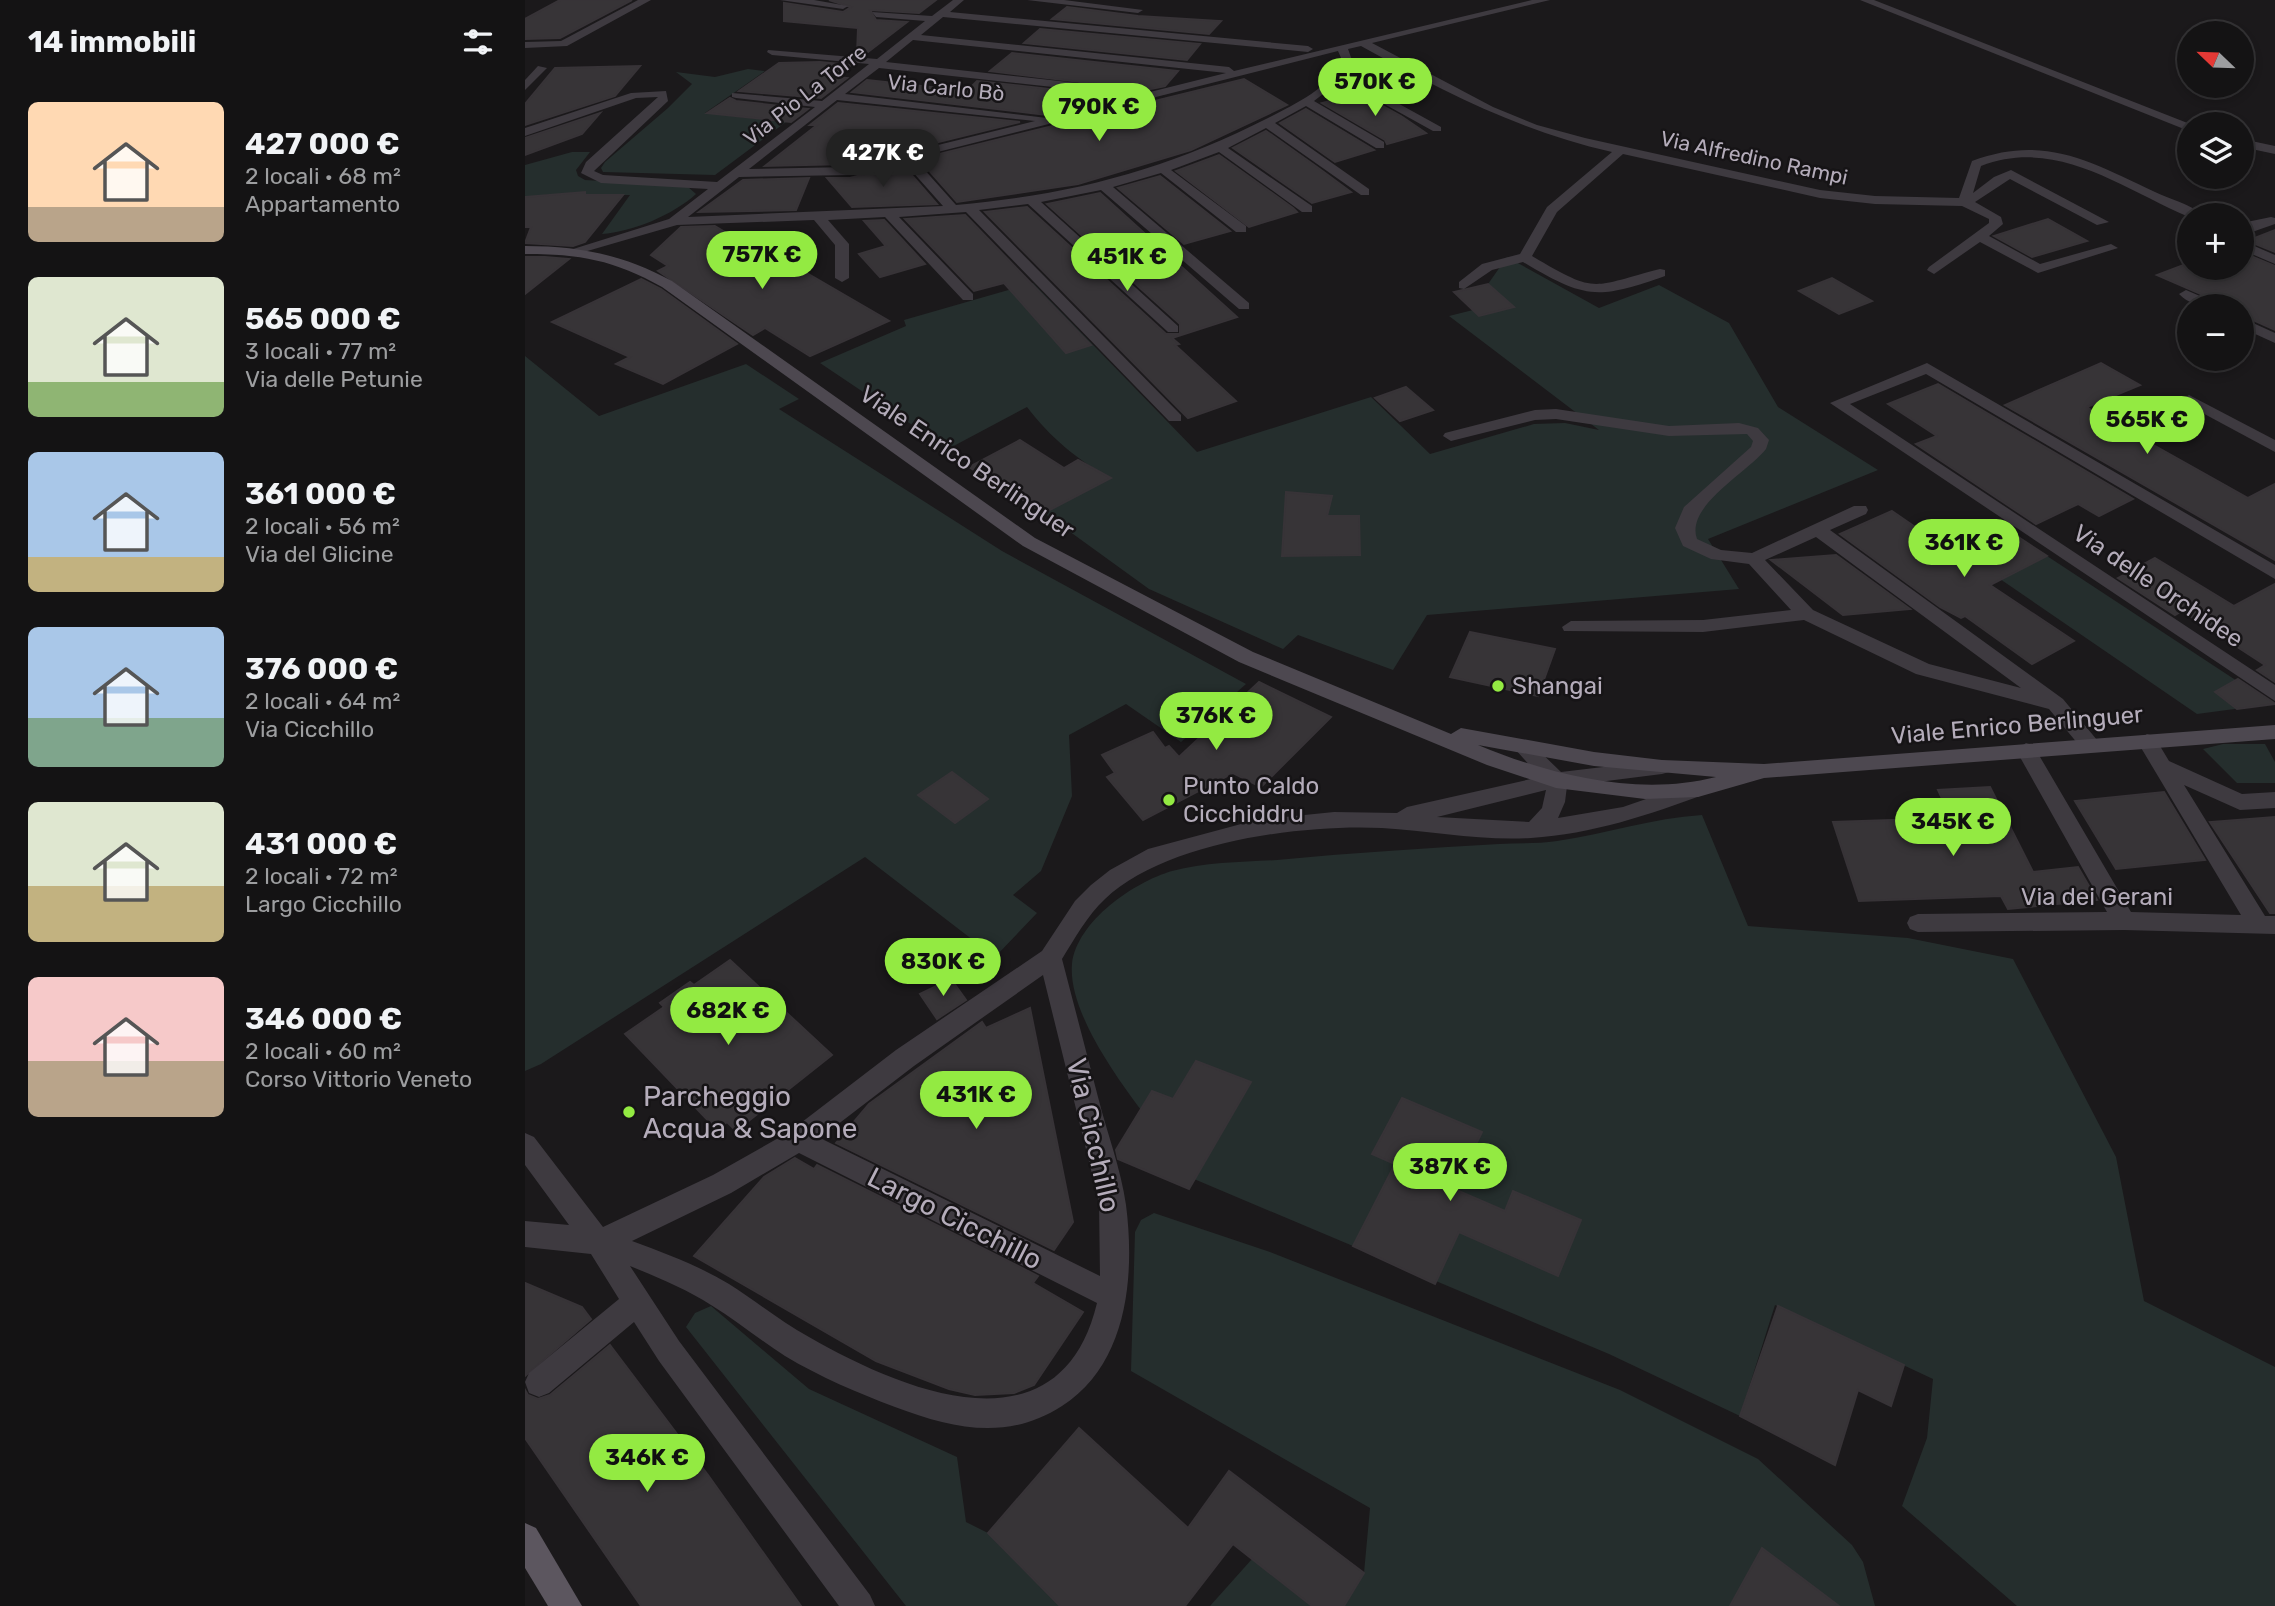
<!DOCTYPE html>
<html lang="it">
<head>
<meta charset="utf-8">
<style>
	:root { --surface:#141314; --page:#1d1c1d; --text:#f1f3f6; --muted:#9d9ea0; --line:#333234; --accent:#93ea42 }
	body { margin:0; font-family:Rubik,sans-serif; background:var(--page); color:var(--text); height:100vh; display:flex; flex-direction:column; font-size:26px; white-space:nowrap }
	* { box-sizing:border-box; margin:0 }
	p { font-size:23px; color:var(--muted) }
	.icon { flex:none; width:38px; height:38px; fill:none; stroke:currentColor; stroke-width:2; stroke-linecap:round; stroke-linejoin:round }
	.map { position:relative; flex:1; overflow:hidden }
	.details { display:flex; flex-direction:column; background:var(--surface); width:525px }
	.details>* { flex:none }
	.needle { width:46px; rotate:293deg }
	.tools { position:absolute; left:1652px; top:21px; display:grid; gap:14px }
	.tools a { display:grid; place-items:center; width:77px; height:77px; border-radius:50%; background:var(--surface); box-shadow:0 4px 10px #0003,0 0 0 2px var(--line); font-size:35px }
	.price { position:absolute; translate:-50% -60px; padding:0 16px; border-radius:24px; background:var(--accent); color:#111; font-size:23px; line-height:46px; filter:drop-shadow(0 2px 4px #0008) }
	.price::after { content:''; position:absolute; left:50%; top:42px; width:21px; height:16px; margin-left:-10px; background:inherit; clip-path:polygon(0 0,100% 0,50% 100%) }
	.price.on { background:#222; color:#fff }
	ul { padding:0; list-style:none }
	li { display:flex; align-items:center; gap:21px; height:175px; padding:0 28px }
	li span { display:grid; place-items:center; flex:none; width:196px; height:140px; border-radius:10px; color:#555 }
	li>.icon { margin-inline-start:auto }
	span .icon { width:84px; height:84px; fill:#fffc; stroke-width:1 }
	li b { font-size:30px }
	h2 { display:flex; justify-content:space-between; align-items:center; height:84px; padding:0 28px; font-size:30px }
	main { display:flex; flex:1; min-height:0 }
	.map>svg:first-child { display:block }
	.green { fill:#252e2d }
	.building { fill:#373437; stroke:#373337; stroke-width:2 }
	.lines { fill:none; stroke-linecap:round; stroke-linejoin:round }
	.street { fill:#3e3a40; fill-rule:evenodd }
	.secondary { fill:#4d4850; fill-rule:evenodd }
	.primary { fill:#5c565f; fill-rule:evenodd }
	.poi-dot { fill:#93ea42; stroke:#161416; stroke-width:2.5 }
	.labels { text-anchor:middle; stroke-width:5; stroke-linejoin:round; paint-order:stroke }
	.far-street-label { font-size:21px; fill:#b4acba; stroke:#161416 }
	.street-label { font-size:24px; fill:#b4acba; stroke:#161416 }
	.poi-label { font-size:24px; fill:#b4acba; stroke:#161416; text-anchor:start }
	.near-poi-label { font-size:28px; fill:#b4acba; stroke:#161416; text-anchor:start }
	.near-street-label { font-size:28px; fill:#b4acba; stroke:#161416 }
</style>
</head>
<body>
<main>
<section class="details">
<h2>14 immobili<svg class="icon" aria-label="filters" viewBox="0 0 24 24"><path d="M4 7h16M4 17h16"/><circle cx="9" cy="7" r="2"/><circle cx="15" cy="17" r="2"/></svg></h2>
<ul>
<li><span style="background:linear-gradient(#ffd9b3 75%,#b9a48a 0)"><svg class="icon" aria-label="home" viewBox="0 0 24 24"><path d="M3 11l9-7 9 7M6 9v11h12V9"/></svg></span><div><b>427 000 €</b><p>2 locali · 68 m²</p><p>Appartamento</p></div></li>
<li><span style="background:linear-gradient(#dfe7d0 75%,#8fb573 0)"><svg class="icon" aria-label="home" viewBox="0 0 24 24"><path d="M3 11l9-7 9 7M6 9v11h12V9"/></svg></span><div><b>565 000 €</b><p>3 locali · 77 m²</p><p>Via delle Petunie</p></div></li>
<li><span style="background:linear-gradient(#a9c7e8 75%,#c2b280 0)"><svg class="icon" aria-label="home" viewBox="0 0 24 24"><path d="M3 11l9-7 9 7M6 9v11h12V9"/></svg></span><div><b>361 000 €</b><p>2 locali · 56 m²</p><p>Via del Glicine</p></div></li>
<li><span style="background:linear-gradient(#a9c7e8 65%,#7fa58c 0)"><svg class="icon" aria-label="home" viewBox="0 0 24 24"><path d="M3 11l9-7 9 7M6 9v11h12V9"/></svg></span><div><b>376 000 €</b><p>2 locali · 64 m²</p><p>Via Cicchillo</p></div></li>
<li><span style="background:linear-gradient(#dfe7d0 60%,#c2b280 0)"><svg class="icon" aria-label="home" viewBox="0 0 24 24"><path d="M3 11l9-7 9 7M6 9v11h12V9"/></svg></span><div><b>431 000 €</b><p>2 locali · 72 m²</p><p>Largo Cicchillo</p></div></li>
<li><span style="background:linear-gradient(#f6c9c9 60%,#b9a48a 0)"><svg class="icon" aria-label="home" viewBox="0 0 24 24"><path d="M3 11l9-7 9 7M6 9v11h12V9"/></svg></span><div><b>346 000 €</b><p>2 locali · 60 m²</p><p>Corso Vittorio Veneto</p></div></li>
</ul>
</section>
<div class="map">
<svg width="1750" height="1606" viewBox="0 0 1750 1606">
	<rect width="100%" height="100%" fill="#1b191b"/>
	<g class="green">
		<polygon points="223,69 240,71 180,113 261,122 190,175 78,172 76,168 80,162 143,108 167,84 151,72 190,77"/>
		<path d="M 47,152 L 65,152 L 51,170 L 53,176 L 60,180 L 155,186 L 163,187 L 171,194 C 148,215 107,232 77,234 L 105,195 L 60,195 L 59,192 L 20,195 L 0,209 L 0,165 Z"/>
		<path d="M 982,257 L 1074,308 L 1134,285 L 1204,323 L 1253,407 L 1353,470 L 1183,539 L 1214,589 L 902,615 L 868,670 L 773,635 L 758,649 L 624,589 L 519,513 L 585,478 C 551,459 526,438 502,407 L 423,449 L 295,363 L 381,326 L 379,320 L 508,283 L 672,452 L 846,397 L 905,454 L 1009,424 L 1040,423 L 1074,430 L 924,316 L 948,310 L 954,316 L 988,307 L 963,284 Z"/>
		<polygon points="0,356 74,416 221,364 274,399 254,409 477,551 721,684 656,742 601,704 544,735 547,796 516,871 488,895 512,913 470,957 340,857 16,1064 0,1071"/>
		<polygon points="1522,556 1747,704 1672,714 1475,579"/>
		<polygon points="1698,744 1740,744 1750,762 1750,783 1712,783 1678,749"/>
		<path d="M 1177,815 L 1223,926 L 1383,938 L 1488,959 L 1591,1157 L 1619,1301 L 1750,1367 L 1750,1606 L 1492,1606 L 1377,1506 L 1402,1438 L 1408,1379 L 1250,1305 L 1215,1416 L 1084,1354 L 669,1179 L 726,1082 L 671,1061 L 648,1099 L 616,1110 C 590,1075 543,1010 547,964 C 552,921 609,882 647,871 C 680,862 718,862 752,860 C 826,853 900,848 974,844 C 993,843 1013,844 1032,841 C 1080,834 1128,818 1177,815 Z"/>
		<polygon points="629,1213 745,1252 1095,1390 1233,1459 1327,1545 1338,1562 1350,1606 819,1606 839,1573 845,1508 606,1371 610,1232 616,1220"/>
		<polygon points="186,1306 284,1389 432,1457 441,1522 463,1533 535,1606 381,1606 161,1327 170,1313"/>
		<polygon points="727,1559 787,1606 685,1606"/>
	</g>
	<g class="building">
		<polygon points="35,0 107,0 35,38 0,39 0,19"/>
		<polygon points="304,0 411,0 394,13 345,10 351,20 382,22 339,55 332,55 333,28 259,21 259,3 318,12 326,7"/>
		<polygon points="542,7 613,16 696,21 684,34 527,19"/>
		<polygon points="515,29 675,44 662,60 499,43"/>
		<polygon points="487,53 653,71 640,86 621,90 465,71"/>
		<polygon points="295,62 326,65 311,77 322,78 296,98 214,91 254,63"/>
		<polygon points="115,66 90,96 0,125 0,104 30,68"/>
		<polygon points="719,79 762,105 666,150 553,184 432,202 394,159"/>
		<polygon points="342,80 442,91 452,81 595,97 522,115 327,92"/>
		<polygon points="834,93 876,116 901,133 862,144 860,140 797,103"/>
		<polygon points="205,98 211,101 283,109 266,122 182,113"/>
		<polygon points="313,103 495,122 324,164 240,166 292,125 285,125"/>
		<polygon points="781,109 849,150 810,162 755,123"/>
		<polygon points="75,113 57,134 0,155 0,138"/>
		<polygon points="741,131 792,167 826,192 787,203 708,148"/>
		<polygon points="694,155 768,208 772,212 724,227 651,171"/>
		<polygon points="377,164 412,204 327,207 302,178 325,178"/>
		<polygon points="635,176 705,231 659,244 593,188"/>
		<polygon points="284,178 271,210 174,212 218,180"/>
		<polygon points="60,192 60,195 98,195 60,242 48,246 0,243 6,227 0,227 0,197"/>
		<polygon points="575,193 712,317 647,338 654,344 650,345 711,401 663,418 460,212 502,207 641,334 655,334 655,324 522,204"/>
		<polygon points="440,215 566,345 541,353 479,283 449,291 380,219"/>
		<polygon points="1523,219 1562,241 1507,257 1469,236"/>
		<polygon points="359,220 400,264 355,277 334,254 361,246 339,221"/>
		<polygon points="190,226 271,275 280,272 364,321 285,356 240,328 228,335 133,271 143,266 126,255 156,227"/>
		<polygon points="1750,230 1750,252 1728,243 1717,248 1721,254 1750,266 1750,330 1717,315 1717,306 1696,306 1692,301 1632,275 1664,263 1664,268 1717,268 1717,243"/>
		<polygon points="0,257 20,257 44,259 0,294"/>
		<polygon points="1307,278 1347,301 1314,314 1274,291"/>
		<polygon points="116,279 136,289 212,344 138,384 91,364 105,357 27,322"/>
		<polygon points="963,284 989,307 954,316 929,292"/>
		<polygon points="1576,363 1615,385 1562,407 1566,410 1723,498 1750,484 1750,560 1480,405"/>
		<polygon points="1413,384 1462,413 1608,499 1574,516 1553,504 1511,524 1391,444 1412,436 1363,404"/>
		<polygon points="881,387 908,410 875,421 850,398"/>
		<polygon points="495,440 539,468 553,460 586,478 519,513 444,467"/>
		<polygon points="761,492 807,496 802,516 834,516 835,555 757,556"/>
		<polygon points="1367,511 1425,551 1478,527 1522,556 1465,585 1549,641 1507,664 1440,616 1436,618 1415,607 1315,534"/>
		<polygon points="1311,555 1385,609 1318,615 1246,560"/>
		<polygon points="1630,558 1709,606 1750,584 1750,682 1732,670 1740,665 1657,611 1650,615 1593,578"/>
		<polygon points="945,632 1030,649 1013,696 925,677"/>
		<polygon points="1713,679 1749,703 1750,704 1712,709 1690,692"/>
		<polygon points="734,682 806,717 736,787 708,773 618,820 582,777 590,773 577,755 628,732 640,748 644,746 654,757"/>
		<polygon points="427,772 463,799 430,823 393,795"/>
		<polygon points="1465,787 1508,872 1553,867 1572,900 1483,909 1476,896 1334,901 1308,822 1426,818 1413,790"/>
		<polygon points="1639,792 1680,860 1591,869 1550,801"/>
		<polygon points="1750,817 1750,913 1745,913 1685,822"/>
		<polygon points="205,960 307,1055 211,1131 202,1122 192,1130 100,1034 139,1007 135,1003 165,982 169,985"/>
		<polygon points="426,979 441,1000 412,1019 395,994"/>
		<polygon points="505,1008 548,1222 529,1250 311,1143 344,1104 457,1022 461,1028"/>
		<polygon points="671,1061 726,1082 664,1189 593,1159 591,1150 627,1091 648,1099"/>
		<polygon points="877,1098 957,1132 929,1189 980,1211 988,1191 1056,1220 1033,1276 934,1232 910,1284 828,1246 870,1164 847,1154"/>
		<polygon points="270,1158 289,1169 292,1165 513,1276 508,1283 558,1312 509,1385 489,1393 450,1395 424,1389 351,1361 169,1256 239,1177"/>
		<polygon points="0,1283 57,1307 66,1319 0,1376"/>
		<polygon points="1253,1306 1379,1365 1366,1406 1333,1390 1310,1465 1215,1416"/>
		<polygon points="85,1345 183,1475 276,1606 116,1606 0,1438 0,1390 3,1395 13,1399 25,1395"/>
		<polygon points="554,1428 663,1528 704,1471 839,1573 819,1606 787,1606 708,1544 660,1606 535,1606 463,1533"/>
		<polygon points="1237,1548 1314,1606 1205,1606"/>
	</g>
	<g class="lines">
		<g class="street">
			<polygon points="113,0 126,0 42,46 0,48 0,42 36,41"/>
			<polygon points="255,0 289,0 323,6 318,9"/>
			<path d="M 428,0 L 439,0 L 425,12 L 783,46 L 788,49 L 783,52 L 418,17 L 396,35 L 704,67 L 709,71 L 1007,0 L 1025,0 L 847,43 L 968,107 L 1012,125 L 1060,138 L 1295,190 L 1350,196 L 1434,198 L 1447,161 C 1519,134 1564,161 1630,192 C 1644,199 1666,204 1677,215 L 1664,217 C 1596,188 1532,137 1456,166 L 1448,193 L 1469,177 L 1486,170 L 1584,222 L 1572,225 L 1485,179 L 1450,202 L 1476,217 L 1478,224 L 1464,236 L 1515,264 L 1586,244 L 1593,248 L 1513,273 L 1455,242 L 1409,274 L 1402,270 L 1404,267 L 1464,223 L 1464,219 L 1437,206 L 1350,204 L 1295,198 L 1098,154 L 1032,212 L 1007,256 C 1073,295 1065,287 1135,269 L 1140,270 L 1140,276 C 1072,300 1060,299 998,262 L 967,270 L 939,289 L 934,288 L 934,282 L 957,264 L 995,254 L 1022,207 L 1087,152 C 995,131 917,91 836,46 L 823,49 L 827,60 L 820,74 L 916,127 L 916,131 L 908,131 L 816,80 L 789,101 L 859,142 L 859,148 L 851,148 L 781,106 L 750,123 L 844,189 L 844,195 L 836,195 L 741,128 L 703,148 L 787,206 L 787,212 L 777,212 L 694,152 L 646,170 L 721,226 L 721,232 L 711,232 L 636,173 L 588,187 L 724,303 L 724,309 L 714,309 L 576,190 L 516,202 L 653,326 L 653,332 L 643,332 L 503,204 L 454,210 L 656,415 L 656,421 L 644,421 L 441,212 L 374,217 L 448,294 L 448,300 L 438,300 L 360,217 L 303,220 L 324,244 L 324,278 L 317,282 L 310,278 L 310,245 L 289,220 L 152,225 L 52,254 L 45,250 L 144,219 L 183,189 L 76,183 L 56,173 L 61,162 L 133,97 L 111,98 L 0,136 L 0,128 L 106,93 L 141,91 L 143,101 L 69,171 L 78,175 L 192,182 L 290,107 L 211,98 L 207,97 L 207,93 L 297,101 L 344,64 L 247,55 L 242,52 L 243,50 L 352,59 L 400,21 L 351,17 L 347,12 L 407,16 ZM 388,40 L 701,73 L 621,93 L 616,90 L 361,62 ZM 813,51 L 817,60 C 804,89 770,104 743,118 C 640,170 546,195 431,205 L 389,158 ZM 354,68 L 610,96 L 522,118 L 320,94 ZM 312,100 L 510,121 L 324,167 L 224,169 ZM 378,161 L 418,206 L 163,217 L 214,177 L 324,175 Z"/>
			<polygon points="502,0 539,0 618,10 613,13"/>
			<polygon points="1335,0 1349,0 1665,124 1664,131"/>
			<polygon points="13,66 22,68 0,90 0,80"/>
			<polygon points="1717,139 1750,146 1750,154 1717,147"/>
			<polygon points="1746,217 1750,218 1750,224 1730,231 1717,231 1717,223"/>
			<polygon points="1727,245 1750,255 1750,264 1722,252 1720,249"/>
			<path d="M 1661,290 L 1691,303 L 1693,306 C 1678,307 1665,305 1654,294 Z"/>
			<polygon points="1717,318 1750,333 1750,343 1717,328"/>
			<polygon points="1402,363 1750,565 1750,579 1401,374 1325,404 1750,685 1750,701 1305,403"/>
			<polygon points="1664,395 1750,440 1750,452 1659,403 1656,400"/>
			<path d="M 1031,409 L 1144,426 L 1214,423 L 1233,428 L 1244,440 L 1241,449 C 1222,473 1160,506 1172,539 L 1196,550 L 1227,553 L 1329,506 L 1341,506 L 1343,510 L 1341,514 L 1305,530 L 1538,699 L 1572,740 L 1575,745 L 1572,750 L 1558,750 L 1524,709 L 1391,674 L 1279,620 L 1178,632 L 1039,631 L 1037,627 L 1046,621 L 1178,620 L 1266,610 L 1224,564 L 1186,559 L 1158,546 L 1150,528 L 1159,507 L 1226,447 L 1228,441 L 1222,434 L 1144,436 L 1031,419 L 1010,420 L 926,441 L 918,436 L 920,433 L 1010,410 ZM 1291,537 L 1496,688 L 1404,664 L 1288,610 L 1240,560 Z"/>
			<polygon points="1622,734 1629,736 1644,761 1717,794 1750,792 1750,808 1715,810 1659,785 1740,916 1750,916 1750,934 1599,930 1393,932 1385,929 1382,923 1385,917 1393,914 1582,912 1491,750 1501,743 1508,745 1606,912 1716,915 1612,741"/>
			<path d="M 1000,742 L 1007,744 L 1036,772 L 1137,760 L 1144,762 L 1147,767 L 1144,772 L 1137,774 L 1042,786 L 1040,802 L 1033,818 L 1098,807 L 1173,781 L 1180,784 L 1183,789 L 1180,794 C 1124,815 1067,834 1006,838 C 956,841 907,831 857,828 C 777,824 640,842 580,899 C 562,916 550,938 537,959 C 549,1005 561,1051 573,1097 C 582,1133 596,1169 601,1205 C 610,1275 603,1364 537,1406 C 483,1441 428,1429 370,1407 C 333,1393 295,1377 260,1356 C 235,1340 212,1321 186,1305 C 161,1289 132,1277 105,1266 L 154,1341 L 345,1595 L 350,1606 L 314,1606 L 134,1361 L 109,1322 L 24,1393 L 14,1397 L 4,1393 L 0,1382 L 4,1373 L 94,1299 L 66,1254 L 0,1247 L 0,1221 L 44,1225 L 0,1165 L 0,1133 L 9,1137 L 78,1227 L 188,1175 L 264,1132 L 371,1050 L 517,951 L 550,901 L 566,885 L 585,870 L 623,849 L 731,820 L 809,812 L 872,813 L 882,807 L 1015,777 L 990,749 ZM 1021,790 L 1017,808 L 1004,822 L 912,817 ZM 518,975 L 574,1202 L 575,1276 L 295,1138 L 389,1066 ZM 274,1153 L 572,1303 C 535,1457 378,1391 284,1337 C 256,1322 231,1301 204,1284 C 174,1266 140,1253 107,1241 L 206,1193 Z"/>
		</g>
		<path class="secondary" d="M 0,246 C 55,246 99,255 147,281 L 510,538 L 728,652 L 926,734 L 936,728 L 1069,752 L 1137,760 L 1239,764 L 1750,725 L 1750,739 L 1239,778 L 1173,797 L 1120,799 L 1031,788 L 962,765 L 714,662 L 498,546 L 137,287 C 89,260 55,254 0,254 ZM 953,745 L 1069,766 L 1191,777 C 1113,797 1025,775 953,745 Z"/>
		<polygon class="primary" points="0,1523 11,1528 57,1606 23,1606 0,1568"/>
	</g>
	<g class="poi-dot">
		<circle cx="973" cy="686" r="7"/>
		<circle cx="644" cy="800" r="7"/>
		<circle cx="104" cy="1112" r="7"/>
	</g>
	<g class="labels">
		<g class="far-street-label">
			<text transform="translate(421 88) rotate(6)" y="7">Via Carlo Bò</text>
			<text transform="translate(280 95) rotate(-38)" y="7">Via Pio La Torre</text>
			<text transform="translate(1229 158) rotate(12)" y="7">Via Alfredino Rampi</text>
		</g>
		<g class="street-label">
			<text transform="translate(442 462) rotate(34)" y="8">Viale Enrico Berlinguer</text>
			<text transform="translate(1633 586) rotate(34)" y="8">Via delle Orchidee</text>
			<text transform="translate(1492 725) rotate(-5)" y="8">Viale Enrico Berlinguer</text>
			<text x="1572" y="905">Via dei Gerani</text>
		</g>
		<g class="poi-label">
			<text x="987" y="694">Shangai</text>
			<text x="658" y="794">Punto Caldo<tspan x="658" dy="28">Cicchiddru</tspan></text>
		</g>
		<g class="near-poi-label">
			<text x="118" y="1106">Parcheggio<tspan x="118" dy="32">Acqua &amp; Sapone</tspan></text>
		</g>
		<g class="near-street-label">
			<text transform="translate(569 1135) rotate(77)" y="10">Via Cicchillo</text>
			<text transform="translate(430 1218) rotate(27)" y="10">Largo Cicchillo</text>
		</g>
	</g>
</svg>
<div class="tools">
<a><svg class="needle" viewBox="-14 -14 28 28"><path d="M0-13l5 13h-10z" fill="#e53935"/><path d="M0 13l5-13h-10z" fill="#9d9ea0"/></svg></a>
<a><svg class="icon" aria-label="layers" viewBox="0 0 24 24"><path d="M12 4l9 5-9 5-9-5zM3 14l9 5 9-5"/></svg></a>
<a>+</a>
<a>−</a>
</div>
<b class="price" style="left:850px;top:118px">570K €</b>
<b class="price" style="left:574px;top:143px">790K €</b>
<b class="price on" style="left:358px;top:189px">427K €</b>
<b class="price" style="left:237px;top:291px">757K €</b>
<b class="price" style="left:602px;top:293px">451K €</b>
<b class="price" style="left:1622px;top:456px">565K €</b>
<b class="price" style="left:1439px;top:579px">361K €</b>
<b class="price" style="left:691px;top:752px">376K €</b>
<b class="price" style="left:1428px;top:858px">345K €</b>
<b class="price" style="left:418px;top:998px">830K €</b>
<b class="price" style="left:203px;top:1047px">682K €</b>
<b class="price" style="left:451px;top:1131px">431K €</b>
<b class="price" style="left:925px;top:1203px">387K €</b>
<b class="price" style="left:122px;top:1494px">346K €</b>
</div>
</main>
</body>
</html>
